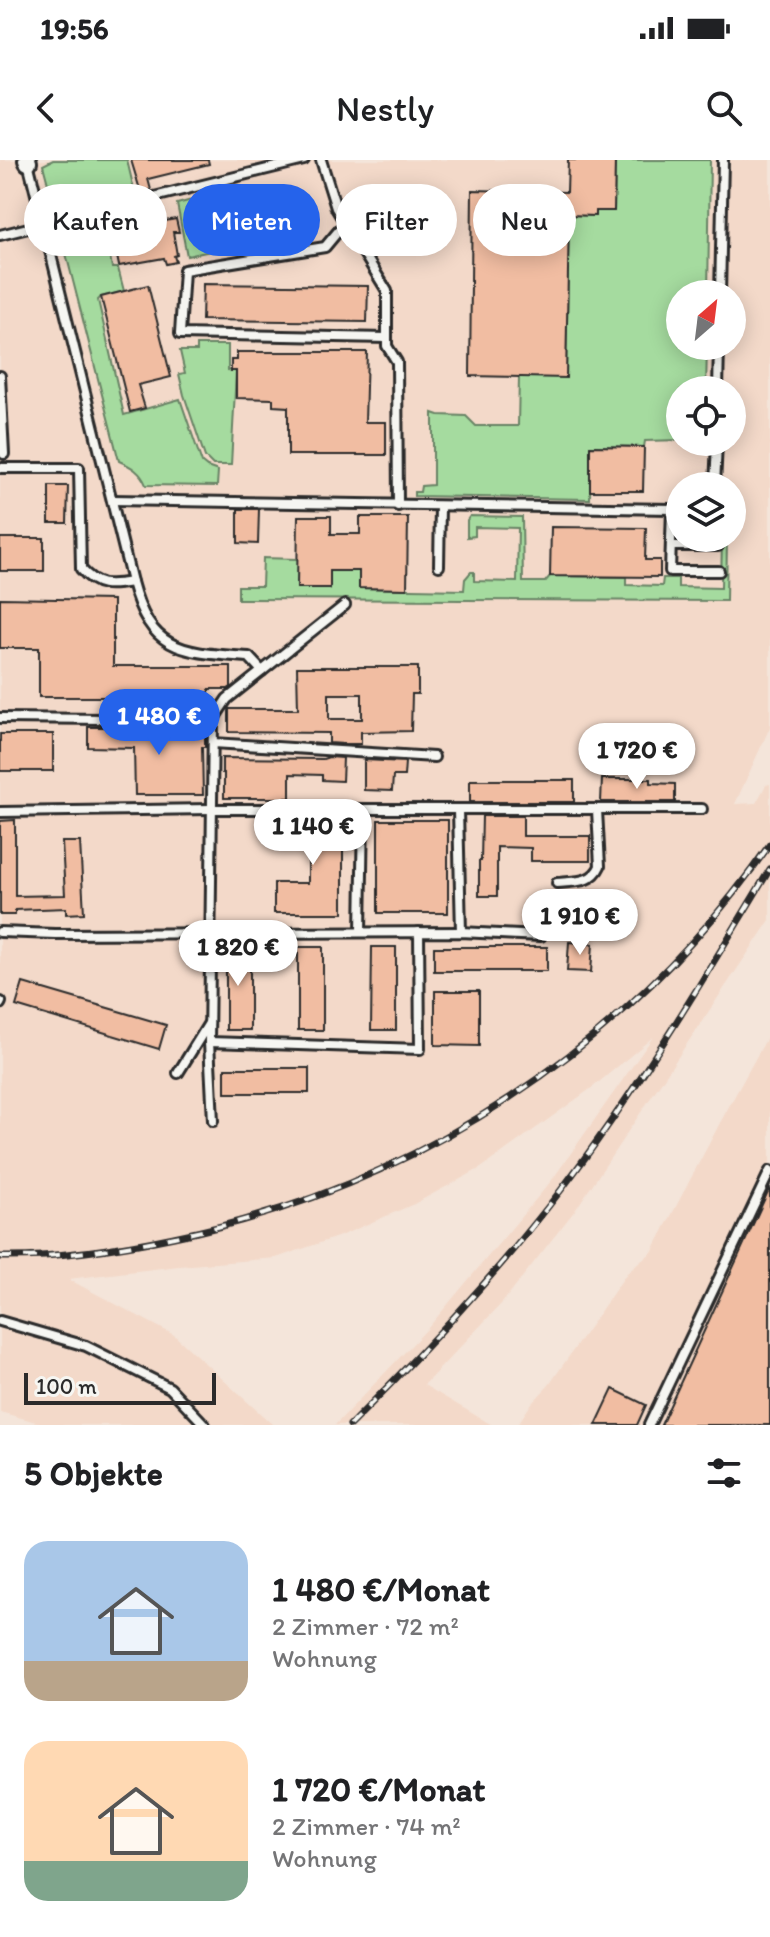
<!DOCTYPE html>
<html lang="de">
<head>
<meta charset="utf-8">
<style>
	:root { --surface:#fff; --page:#f2f2f2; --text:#202124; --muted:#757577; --accent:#2563eb }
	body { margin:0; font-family:Itim,sans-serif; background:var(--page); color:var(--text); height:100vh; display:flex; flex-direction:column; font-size:30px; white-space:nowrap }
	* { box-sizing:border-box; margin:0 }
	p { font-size:26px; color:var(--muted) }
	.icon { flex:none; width:44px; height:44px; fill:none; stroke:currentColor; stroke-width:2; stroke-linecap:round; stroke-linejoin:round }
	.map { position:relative; height:1265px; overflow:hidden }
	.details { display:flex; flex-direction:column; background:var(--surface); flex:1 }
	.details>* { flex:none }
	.banner { position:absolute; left:24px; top:24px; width:722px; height:72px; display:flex; gap:16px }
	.needle { width:52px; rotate:28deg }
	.tools { position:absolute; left:666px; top:120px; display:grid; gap:16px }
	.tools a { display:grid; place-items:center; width:80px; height:80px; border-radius:50%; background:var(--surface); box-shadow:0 4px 20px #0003; font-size:40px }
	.scale { position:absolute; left:24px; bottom:20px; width:192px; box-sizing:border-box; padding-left:8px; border:4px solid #2b2b2b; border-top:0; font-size:22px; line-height:28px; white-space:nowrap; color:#2b2b2b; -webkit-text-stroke:6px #f6f6f2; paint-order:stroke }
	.price { position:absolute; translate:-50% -68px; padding:0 18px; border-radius:28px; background:#fff; color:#222; font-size:26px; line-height:52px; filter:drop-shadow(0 2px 4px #0008) }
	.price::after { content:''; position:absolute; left:50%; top:48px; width:24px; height:18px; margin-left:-12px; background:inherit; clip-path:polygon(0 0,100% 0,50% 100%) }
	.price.current { background:var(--accent); color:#fff }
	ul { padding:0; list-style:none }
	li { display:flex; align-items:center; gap:24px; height:200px; padding:0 24px }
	li span { display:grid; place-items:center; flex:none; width:224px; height:160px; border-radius:24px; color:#555 }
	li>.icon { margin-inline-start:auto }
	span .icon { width:96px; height:96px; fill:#fffc; stroke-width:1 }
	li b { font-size:34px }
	h2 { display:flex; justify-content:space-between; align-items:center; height:96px; padding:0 24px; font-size:34px }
	.chip { padding:0 28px; border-radius:36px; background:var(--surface); box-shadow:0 4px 20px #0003; font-size:28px; line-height:72px }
	.chip.current { background:var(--accent); color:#fff }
	.status { display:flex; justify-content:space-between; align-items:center; height:56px; padding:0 40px; background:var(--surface); direction:ltr }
	.status svg { height:22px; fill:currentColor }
	header { display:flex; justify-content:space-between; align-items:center; height:104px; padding:0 24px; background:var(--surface); font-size:36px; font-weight:600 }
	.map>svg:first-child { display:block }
	.built { fill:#f3d9c9; fill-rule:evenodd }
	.green { fill:#a5db9f; stroke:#688365; stroke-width:2 }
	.building { fill:#f1bda2; stroke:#2b2b2b; stroke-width:2; fill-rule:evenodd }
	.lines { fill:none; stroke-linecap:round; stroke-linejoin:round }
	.lane-casing { stroke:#2b2b2b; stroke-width:14 }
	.street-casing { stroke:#2b2b2b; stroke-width:22 }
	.lane { stroke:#f6f6f2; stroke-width:8 }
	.street { stroke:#f6f6f2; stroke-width:16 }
	.rail-casing { stroke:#2b2b2b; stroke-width:7 }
	.rail { stroke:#f6f6f2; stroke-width:4; stroke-dasharray:12; stroke-linecap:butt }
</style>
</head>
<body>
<div class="status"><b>19:56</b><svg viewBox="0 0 49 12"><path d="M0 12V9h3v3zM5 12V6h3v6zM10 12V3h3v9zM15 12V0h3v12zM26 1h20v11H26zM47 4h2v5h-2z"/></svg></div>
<header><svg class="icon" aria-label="back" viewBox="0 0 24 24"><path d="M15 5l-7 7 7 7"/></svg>Nestly<svg class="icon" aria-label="search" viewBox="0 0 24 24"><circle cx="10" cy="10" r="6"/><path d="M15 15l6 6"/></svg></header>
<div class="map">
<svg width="770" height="1265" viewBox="0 0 770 1265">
	<rect width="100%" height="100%" fill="#f4e5da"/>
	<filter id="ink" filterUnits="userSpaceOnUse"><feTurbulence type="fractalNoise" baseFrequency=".0125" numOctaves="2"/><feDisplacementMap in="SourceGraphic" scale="16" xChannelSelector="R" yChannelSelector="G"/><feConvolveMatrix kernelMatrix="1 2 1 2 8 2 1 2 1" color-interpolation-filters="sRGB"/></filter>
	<g filter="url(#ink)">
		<g class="built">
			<path d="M 0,0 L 770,0 L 770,567 L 735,644 L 756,643 L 766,625 L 770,624 L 770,760 L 576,1049 L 502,1143 L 424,1225 L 492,1265 L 335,1265 L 428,1168 L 552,1020 L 653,877 L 593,927 L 481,1008 L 414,1044 L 340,1076 L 276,1098 L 179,1106 L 68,1119 L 174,1175 L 273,1265 L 47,1265 L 0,1252 ZM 680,134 L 732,134 L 732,186 L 680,186 ZM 680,230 L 732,230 L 732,282 L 680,282 ZM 680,326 L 732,326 L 732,378 L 680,378 Z"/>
			<polygon points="770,872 770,1265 517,1265 532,1243 549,1225 627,1113 652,1092 721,961"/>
		</g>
		<g class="green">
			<polygon points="53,0 127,0 136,38 98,48 87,45 68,51 57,58 43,5"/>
			<polygon points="615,0 710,0 708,134 680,134 680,186 707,186 706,230 680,230 680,280 645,281 644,287 591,286 590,339 414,336 414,332 420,332 421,326 433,325 433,253 439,255 466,256 476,266 518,266 519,217 566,217 569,55 596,56 596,51 614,51"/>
			<polygon points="218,33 229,73 224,82 225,88 187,96 177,44"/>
			<path d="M 120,54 L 123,65 L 106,71 L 112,108 L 118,108 L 124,131 L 101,137 L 98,140 L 124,255 L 180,239 L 202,303 L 207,307 L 218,311 L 217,326 L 146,325 C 141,312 131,306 119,301 L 60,70 L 72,71 L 93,66 L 102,59 Z"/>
			<polygon points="197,185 228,185 228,210 236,211 231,305 213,305 205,297 184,235 179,214 185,213 180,191 197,191"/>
			<polygon points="470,356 522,357 523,422 545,422 550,416 626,417 626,425 662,426 663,418 678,418 678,427 721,428 722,378 727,378 726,441 238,439 238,426 262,426 263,398 297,399 330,428 330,411 359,411 359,428 464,430 465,419 471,412 474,412 474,421 517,422 518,368 475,367 475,376 467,377 467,360"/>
		</g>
		<g class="building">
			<polygon points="131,0 208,0 209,4 148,19 151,30 141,33"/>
			<polygon points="568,0 615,0 614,51 596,51 596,56 569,55 566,218 470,216 472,30 567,32"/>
			<polygon points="257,39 263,62 234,69 229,47"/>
			<polygon points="176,59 179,72 173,72 177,95 174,96 176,102 166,104 164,98 119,106 112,71"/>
			<polygon points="203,124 368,126 367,162 202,160"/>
			<polygon points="148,125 171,217 138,225 145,248 130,252 101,137"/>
			<polygon points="237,192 367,192 365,262 386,262 386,295 288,295 288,247 273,246 273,239 236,238 236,211 231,211 231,200 237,200"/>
			<polygon points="590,286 644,287 643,331 590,331"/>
			<polygon points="49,326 68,326 67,363 49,363"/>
			<polygon points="238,349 259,349 258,384 238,383"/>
			<polygon points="298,356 331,356 331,374 360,374 360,357 408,357 407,429 359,428 359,411 330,411 330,428 297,428"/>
			<polygon points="551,367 646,368 645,400 660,400 660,417 550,416"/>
			<rect x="0" y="378" width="44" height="33"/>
			<polygon points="0,438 113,440 113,506 231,506 231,527 228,529 209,529 209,537 39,537 39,488 0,488"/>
			<path d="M 297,507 L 418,507 L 418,534 L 412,534 L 411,571 L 361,572 L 361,584 L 344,584 L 329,583 L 329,573 L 229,572 L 229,549 L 298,549 ZM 329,534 L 362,534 L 362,559 L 329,559 Z"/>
			<polygon points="88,567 205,567 205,587 202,587 203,635 135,635 134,588 88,587"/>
			<rect x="0" y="574" width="53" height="37"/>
			<polygon points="329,597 343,598 342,621 322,620 322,615 290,614 290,638 224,638 224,613 222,613 222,598 323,599"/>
			<polygon points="364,600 405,602 404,616 393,616 392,631 364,630"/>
			<polygon points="602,619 651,619 651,623 675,624 675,642 601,642"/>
			<rect x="470" y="620" width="104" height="22"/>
			<polygon points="482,656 523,656 523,676 590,676 590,701 531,701 531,688 497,687 497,736 479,736 479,701 481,701"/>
			<polygon points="276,659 343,660 343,753 274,753 274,723 308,723 308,683 276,683"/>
			<polygon points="15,660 15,736 65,735 62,682 80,682 84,753 66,754 66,748 15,750 15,755 0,755 0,661"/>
			<rect x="378" y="660" width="70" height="93"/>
			<polygon points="569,782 593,784 591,812 567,811"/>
			<rect x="226" y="787" width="24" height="83"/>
			<rect x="298" y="787" width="25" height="83"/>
			<polygon points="372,787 396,787 396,870 371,870"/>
			<rect x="434" y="787" width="113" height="24"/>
			<polygon points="23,823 166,865 159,889 16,846"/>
			<polygon points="435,831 479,831 479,886 435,885"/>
			<rect x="225" y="908" width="84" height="25"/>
			<polygon points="770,1027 770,1265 661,1265"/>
			<polygon points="613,1229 646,1245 637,1265 596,1265"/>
		</g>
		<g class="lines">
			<g class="lane-casing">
				<g id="lane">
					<polyline points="321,0 336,48 387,131 387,186 397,202 398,346"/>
					<path d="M 28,2 L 132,422 C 151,494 184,492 249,497 L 262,511"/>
					<polyline points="345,63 325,87 184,110 180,174 387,178"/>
					<polyline points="0,75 304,0"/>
					<polyline points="720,134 723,0"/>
					<polyline points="0,216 4,294"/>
					<polyline points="718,230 719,186"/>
					<path d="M 0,308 L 79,308 L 81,409 C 97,427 108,426 132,422"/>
					<polyline points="715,326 717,282"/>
					<polyline points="112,340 672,349 680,347"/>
					<polyline points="672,349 670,411 719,411"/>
					<polyline points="671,386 718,386"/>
					<polyline points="439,406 440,346"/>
					<polyline points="0,558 213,560"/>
					<polyline points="213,583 434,597"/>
					<polyline points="458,650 461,772"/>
					<polyline points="0,652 211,649 702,649"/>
					<path d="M 557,723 C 574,721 592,724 600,706 L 597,650"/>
					<polyline points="0,772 55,774 461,772 541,776"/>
					<polyline points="361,772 363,650"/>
					<polyline points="0,844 1,842"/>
					<polyline points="209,882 420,889 419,772"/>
					<polyline points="178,913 209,863"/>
					<polyline points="213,961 209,882 213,560 227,539 345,445"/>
					<polyline points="0,1161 86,1186 170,1228 205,1265"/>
					<polyline points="649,1265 770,1011"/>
				</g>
			</g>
			<g class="street-casing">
				<polyline id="street" points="27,0 28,2"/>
			</g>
			<use href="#lane" class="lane"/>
			<use href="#street" class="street"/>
			<g class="rail-casing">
				<g id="rail">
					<path d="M 0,1097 C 58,1098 117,1089 174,1077 C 414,1028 630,886 770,684"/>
					<path d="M 350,1265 C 425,1190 497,1114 561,1030 C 639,928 704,818 770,709"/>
				</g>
			</g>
			<use href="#rail" class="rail"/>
		</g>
	</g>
</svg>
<div class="tools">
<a><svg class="needle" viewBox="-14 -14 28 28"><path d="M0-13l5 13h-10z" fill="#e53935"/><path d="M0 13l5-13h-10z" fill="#757577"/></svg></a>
<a><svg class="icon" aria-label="locate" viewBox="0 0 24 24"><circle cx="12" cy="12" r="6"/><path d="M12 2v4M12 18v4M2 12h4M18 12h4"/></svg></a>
<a><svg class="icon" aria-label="layers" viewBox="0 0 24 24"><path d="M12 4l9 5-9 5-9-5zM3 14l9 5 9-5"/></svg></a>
</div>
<div class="scale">100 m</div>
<b class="price current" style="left:159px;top:597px">1 480 €</b>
<b class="price" style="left:637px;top:631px">1 720 €</b>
<b class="price" style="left:313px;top:707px">1 140 €</b>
<b class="price" style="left:580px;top:797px">1 910 €</b>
<b class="price" style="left:238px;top:828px">1 820 €</b>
<div class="banner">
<a class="chip">Kaufen</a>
<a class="chip current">Mieten</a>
<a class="chip">Filter</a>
<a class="chip">Neu</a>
</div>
</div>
<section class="details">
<h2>5 Objekte<svg class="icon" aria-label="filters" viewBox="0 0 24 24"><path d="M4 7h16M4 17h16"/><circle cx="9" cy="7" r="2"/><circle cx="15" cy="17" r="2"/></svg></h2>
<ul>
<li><span style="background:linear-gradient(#a9c7e8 75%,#b9a48a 0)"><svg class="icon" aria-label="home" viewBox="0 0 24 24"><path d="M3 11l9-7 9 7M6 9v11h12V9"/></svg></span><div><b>1 480 €/Monat</b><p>2 Zimmer · 72 m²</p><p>Wohnung</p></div></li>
<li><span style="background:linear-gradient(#ffd9b3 75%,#7fa58c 0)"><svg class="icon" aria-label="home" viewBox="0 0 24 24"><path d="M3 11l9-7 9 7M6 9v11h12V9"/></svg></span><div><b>1 720 €/Monat</b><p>2 Zimmer · 74 m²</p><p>Wohnung</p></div></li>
</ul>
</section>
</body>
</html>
